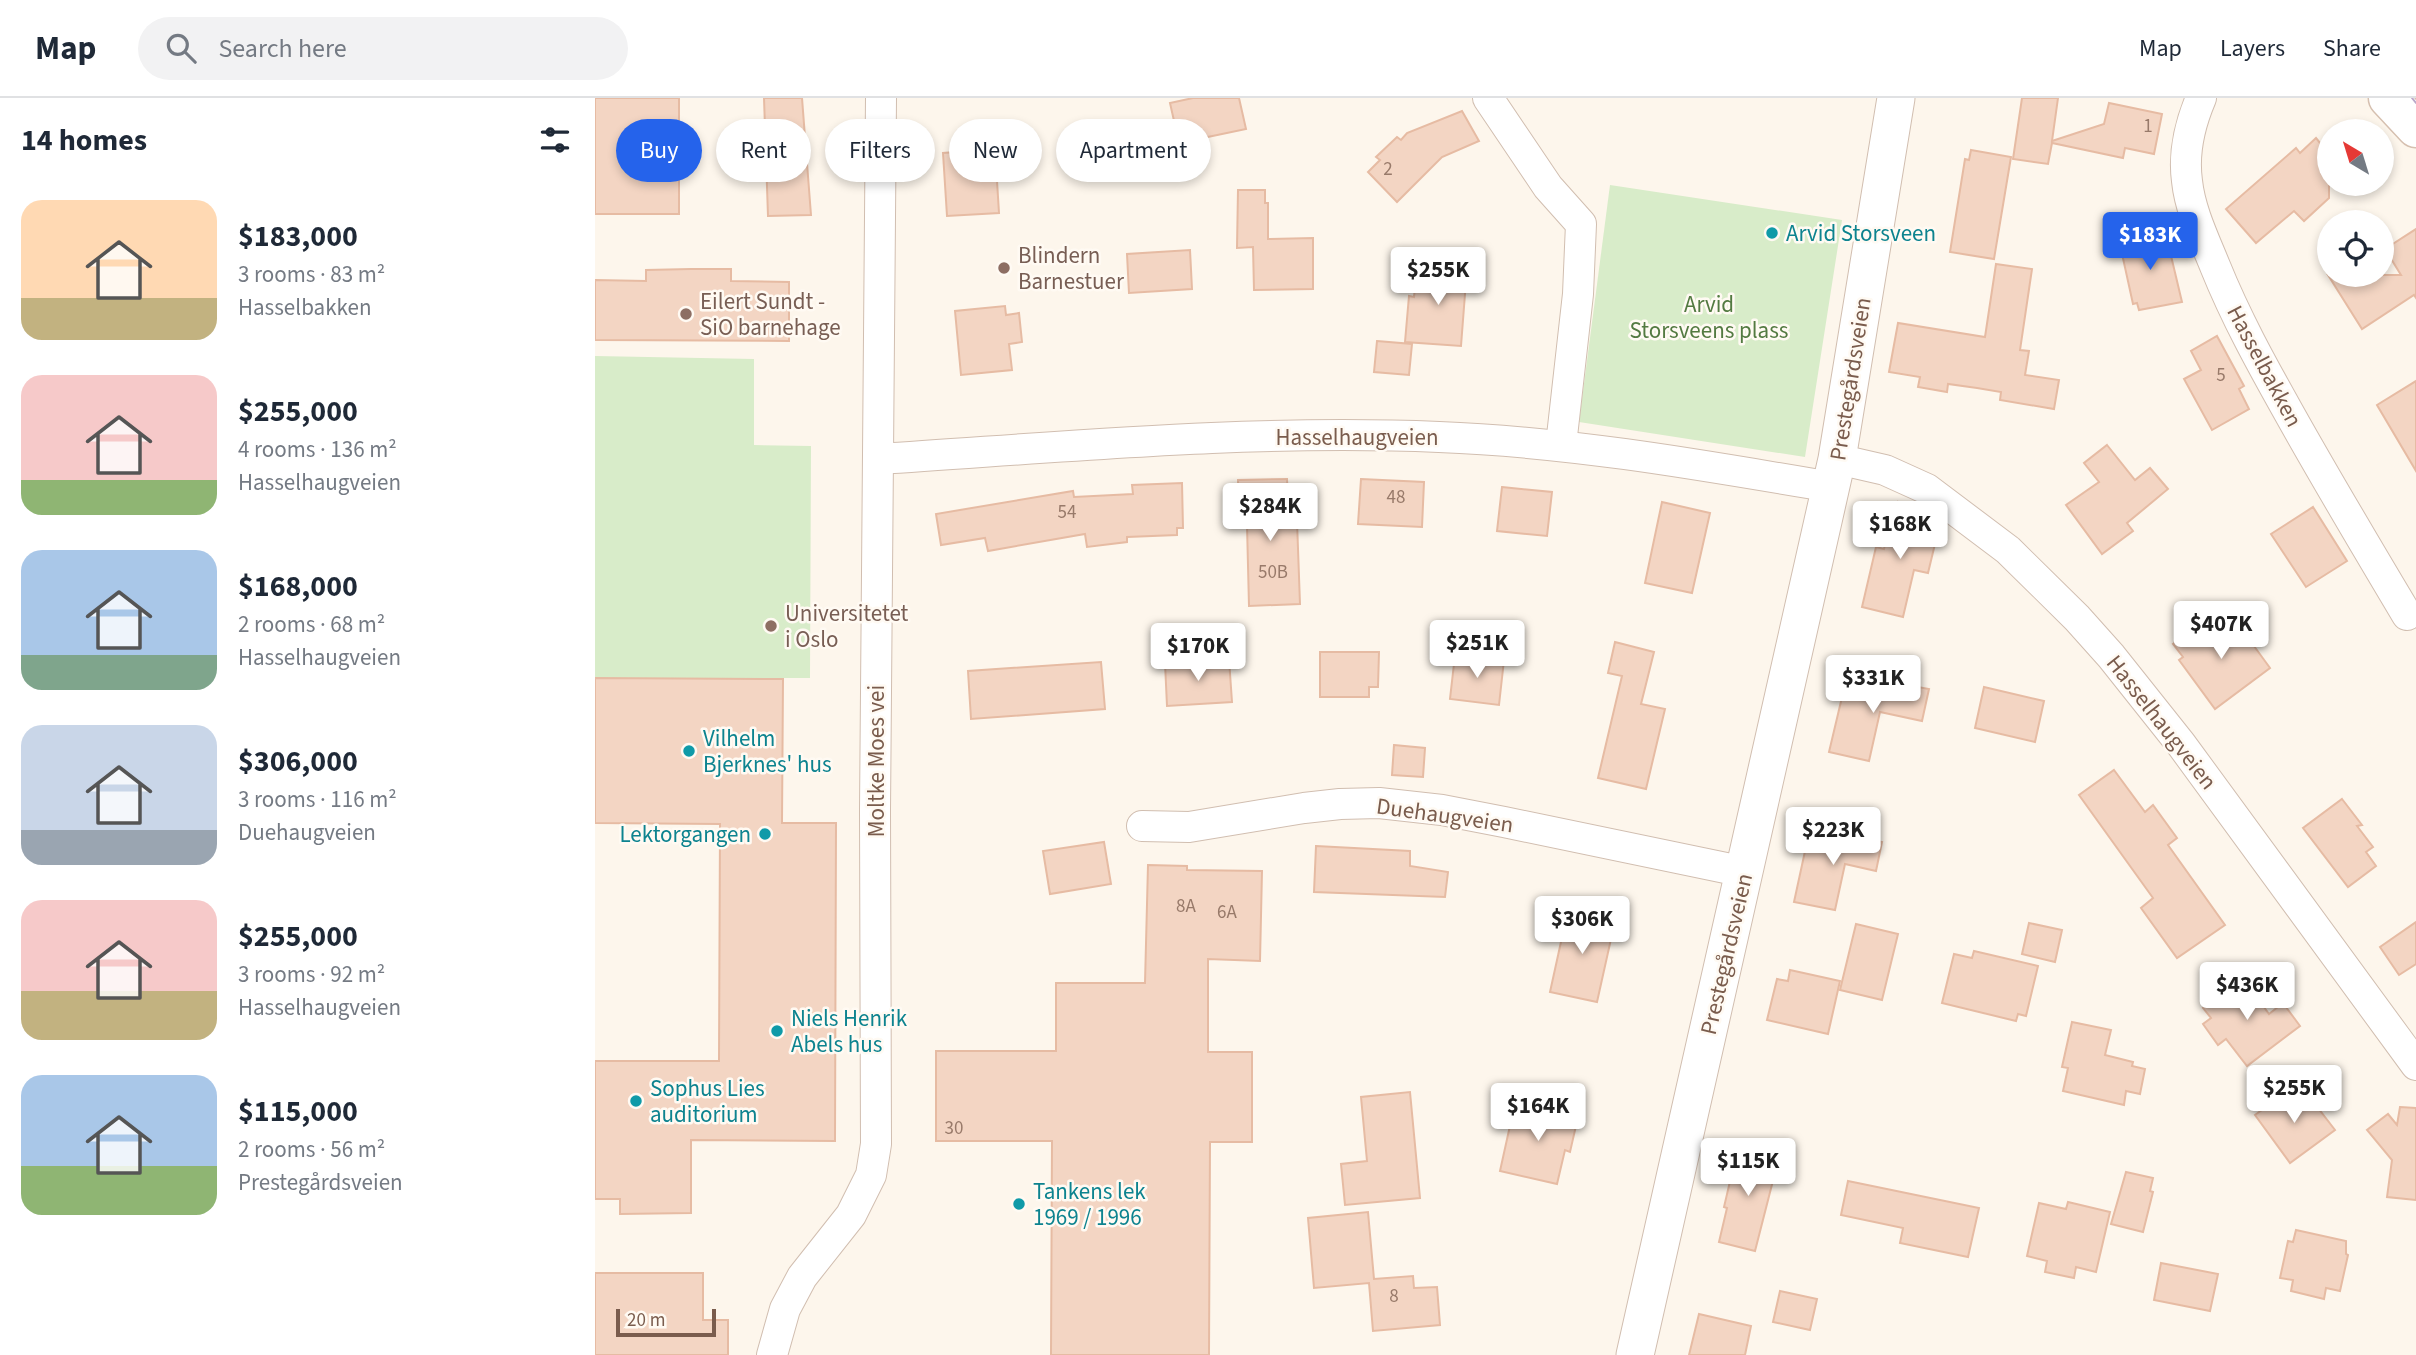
<!DOCTYPE html>
<html lang="en">
<head>
<meta charset="utf-8">
<style>
	:root { --surface:#fff; --page:#f2f2f3; --text:#1f2937; --muted:#747a83; --line:#e0e1e3; --accent:#2563eb }
	body { margin:0; font-family:"Source Sans 3",sans-serif; background:var(--page); color:var(--text); height:100vh; display:flex; flex-direction:column; font-size:26px; white-space:nowrap }
	* { box-sizing:border-box; margin:0 }
	p { font-size:23px; color:var(--muted) }
	.icon { flex:none; width:38px; height:38px; fill:none; stroke:currentColor; stroke-width:2; stroke-linecap:round; stroke-linejoin:round }
	.map { position:relative; flex:1; overflow:hidden }
	.details { display:flex; flex-direction:column; background:var(--surface); width:595px }
	.details>* { flex:none }
	.banner { position:absolute; left:21px; top:21px; width:665px; height:63px; display:flex; gap:14px }
	.needle { width:46px; rotate:322deg }
	.buttons { position:absolute; left:1722px; top:21px; display:grid; gap:14px }
	.buttons a { display:grid; place-items:center; width:77px; height:77px; border-radius:50%; background:var(--surface); box-shadow:0 4px 10px #0003; font-size:35px }
	.scale { position:absolute; left:21px; bottom:18px; width:100px; box-sizing:border-box; padding-left:7px; border:4px solid #7a5c4d; border-top:0; font-size:19px; line-height:24px; white-space:nowrap; color:#7a5c4d; -webkit-text-stroke:5px #fffaf3; paint-order:stroke }
	.price { position:absolute; translate:-50% -60px; padding:0 16px; border-radius:7px; background:#fff; color:#222; font-size:23px; line-height:46px; filter:drop-shadow(0 2px 4px #0008) }
	.price::after { content:''; position:absolute; left:50%; top:42px; width:21px; height:16px; margin-left:-10px; background:inherit; clip-path:polygon(0 0,100% 0,50% 100%) }
	.price.current { background:var(--accent); color:#fff }
	ul { padding:0; list-style:none }
	li { display:flex; align-items:center; gap:21px; height:175px; padding:0 21px }
	li span { display:grid; place-items:center; flex:none; width:196px; height:140px; border-radius:21px; color:#555 }
	li>.icon { margin-inline-start:auto }
	span .icon { width:84px; height:84px; fill:#fffc; stroke-width:1 }
	li b { font-size:30px }
	h2 { display:flex; justify-content:space-between; align-items:center; height:84px; padding:0 21px; font-size:30px }
	.chip { padding:0 24px; border-radius:32px; background:var(--surface); box-shadow:0 4px 10px #0003; font-size:24px; line-height:63px }
	.chip.current { background:var(--accent); color:#fff }
	header { display:flex; align-items:center; gap:42px; box-sizing:border-box; height:98px; padding:0 35px; background:var(--surface); border-bottom:2px solid var(--line) }
	header strong { font-size:33px }
	nav { display:flex; gap:38px; margin-inline-start:auto; font-size:24px }
	.search { width:490px; height:63px; background:var(--page); display:flex; align-items:center; gap:18px; box-sizing:border-box; padding:0 24px; border-radius:38px; color:var(--muted); font-size:26px }
	main { display:flex; flex:1; min-height:0 }
	.map>svg:first-child { display:block }
	.green { fill:#d8ecc9 }
	.building { fill:#f3d5c3; stroke:#e6bba3; stroke-width:2 }
	.lines { fill:none; stroke-linecap:round; stroke-linejoin:round }
	.minor-casing { stroke:#d1beb0; stroke-width:32 }
	.tertiary-casing { stroke:#d1beb0; stroke-width:39 }
	.secondary-casing { stroke:#d6c0b0; stroke-width:41 }
	.minor { stroke:#fff; stroke-width:30 }
	.tertiary { stroke:#fff; stroke-width:37 }
	.secondary { stroke:#fff; stroke-width:38 }
	.tram { stroke:#b9a8c9; stroke-width:2 }
	.culture-dot { fill:#0f9aa8; stroke:#fffaf3; stroke-width:2.5 }
	.education-dot { fill:#8d6e63; stroke:#fffaf3; stroke-width:2.5 }
	.labels { text-anchor:middle; stroke-width:5; stroke-linejoin:round; paint-order:stroke }
	.number-label { font-size:19px; fill:#987a6a }
	.culture-label { font-size:23px; fill:#0d838f; stroke:#fffaf3; text-anchor:start }
	.education-label { font-size:23px; fill:#785e54; stroke:#fffaf3; text-anchor:start }
	.park-label { font-size:23px; fill:#537a41; stroke:#fffaf3 }
	.street-label { font-size:23px; fill:#7a5c4d; stroke:#fffaf3 }
</style>
</head>
<body>
<header>
<strong>Map</strong>
<div class="search"><svg class="icon" aria-label="search" viewBox="0 0 24 24"><circle cx="10" cy="10" r="6"/><path d="M15 15l6 6"/></svg>Search here</div>
<nav><a>Map</a><a>Layers</a><a>Share</a></nav>
</header>
<main>
<section class="details">
<h2>14 homes<svg class="icon" aria-label="filters" viewBox="0 0 24 24"><path d="M4 7h16M4 17h16"/><circle cx="9" cy="7" r="2"/><circle cx="15" cy="17" r="2"/></svg></h2>
<ul>
<li><span style="background:linear-gradient(#ffd9b3 70%,#c2b280 0)"><svg class="icon" aria-label="home" viewBox="0 0 24 24"><path d="M3 11l9-7 9 7M6 9v11h12V9"/></svg></span><div><b>$183,000</b><p>3 rooms · 83 m²</p><p>Hasselbakken</p></div></li>
<li><span style="background:linear-gradient(#f6c9c9 75%,#8fb573 0)"><svg class="icon" aria-label="home" viewBox="0 0 24 24"><path d="M3 11l9-7 9 7M6 9v11h12V9"/></svg></span><div><b>$255,000</b><p>4 rooms · 136 m²</p><p>Hasselhaugveien</p></div></li>
<li><span style="background:linear-gradient(#a9c7e8 75%,#7fa58c 0)"><svg class="icon" aria-label="home" viewBox="0 0 24 24"><path d="M3 11l9-7 9 7M6 9v11h12V9"/></svg></span><div><b>$168,000</b><p>2 rooms · 68 m²</p><p>Hasselhaugveien</p></div></li>
<li><span style="background:linear-gradient(#c9d6e8 75%,#9aa5b1 0)"><svg class="icon" aria-label="home" viewBox="0 0 24 24"><path d="M3 11l9-7 9 7M6 9v11h12V9"/></svg></span><div><b>$306,000</b><p>3 rooms · 116 m²</p><p>Duehaugveien</p></div></li>
<li><span style="background:linear-gradient(#f6c9c9 65%,#c2b280 0)"><svg class="icon" aria-label="home" viewBox="0 0 24 24"><path d="M3 11l9-7 9 7M6 9v11h12V9"/></svg></span><div><b>$255,000</b><p>3 rooms · 92 m²</p><p>Hasselhaugveien</p></div></li>
<li><span style="background:linear-gradient(#a9c7e8 65%,#8fb573 0)"><svg class="icon" aria-label="home" viewBox="0 0 24 24"><path d="M3 11l9-7 9 7M6 9v11h12V9"/></svg></span><div><b>$115,000</b><p>2 rooms · 56 m²</p><p>Prestegårdsveien</p></div></li>
</ul>
</section>
<div class="map">
<svg width="1821" height="1257" viewBox="0 0 1821 1257">
	<rect width="100%" height="100%" fill="#fdf6ec"/>
	<g class="green">
		<polygon points="1015,87 1247,122 1210,359 984,324"/>
		<polygon points="0,258 159,261 159,347 216,348 215,580 0,580"/>
	</g>
	<g class="building">
		<rect x="0" y="0" width="84" height="116"/>
		<polygon points="169,0 207,0 216,117 173,118"/>
		<polygon points="598,0 644,0 651,31 584,45 575,5"/>
		<polygon points="1427,0 1463,0 1457,43 1509,26 1514,5 1567,16 1559,56 1530,50 1528,60 1457,45 1453,66 1418,61"/>
		<polygon points="867,13 884,43 847,59 802,104 773,74 785,62 781,59 802,39 806,42 812,35"/>
		<polygon points="1721,40 1734,56 1734,100 1709,123 1699,113 1661,145 1631,111 1701,50 1705,55"/>
		<polygon points="400,51 404,115 352,118 348,55"/>
		<polygon points="1376,52 1416,59 1399,161 1355,154 1370,61 1374,62"/>
		<polygon points="643,92 670,92 670,105 673,105 673,141 718,140 718,191 659,192 658,149 642,150"/>
		<polygon points="1821,131 1821,200 1819,197 1767,231 1733,177 1806,177 1790,151"/>
		<polygon points="1548,137 1572,141 1587,204 1544,212 1542,205 1538,206 1524,142"/>
		<polygon points="595,152 597,191 534,195 532,156"/>
		<polygon points="845,162 870,164 869,183 871,183 866,248 810,244 814,198 819,199 821,179 843,181"/>
		<polygon points="1401,166 1437,171 1425,252 1434,253 1430,277 1464,282 1459,311 1405,302 1406,294 1382,290 1353,286 1352,294 1323,289 1325,279 1294,274 1303,225 1390,239"/>
		<polygon points="96,171 136,171 136,183 194,184 194,243 0,242 0,182 51,183 51,172"/>
		<polygon points="410,208 411,217 424,215 427,244 414,246 417,272 366,277 360,213"/>
		<polygon points="1622,238 1649,288 1644,291 1654,311 1617,332 1589,281 1606,272 1596,253"/>
		<polygon points="782,243 817,246 814,277 779,274"/>
		<polygon points="1821,283 1821,373 1782,307"/>
		<polygon points="1512,347 1540,382 1555,370 1573,391 1532,425 1538,433 1507,456 1471,407 1504,384 1489,365"/>
		<polygon points="692,381 694,423 702,423 705,506 654,508 652,427 644,427 643,382"/>
		<polygon points="766,381 829,384 827,429 763,426"/>
		<polygon points="587,385 588,430 582,430 582,437 532,439 532,444 492,449 490,436 393,453 390,440 346,447 341,416 478,393 479,399 538,396 537,387"/>
		<polygon points="907,389 957,394 952,438 902,433"/>
		<polygon points="1067,404 1115,415 1097,495 1050,485"/>
		<polygon points="1303,404 1345,425 1333,475 1319,472 1308,519 1267,509 1281,449 1289,451 1295,423 1298,424"/>
		<polygon points="1718,409 1752,463 1711,489 1676,436"/>
		<polygon points="1640,522 1675,570 1620,611 1584,562 1588,559 1578,546 1607,526 1616,539"/>
		<polygon points="1020,544 1059,554 1046,606 1070,611 1051,691 1003,680 1027,578 1013,575"/>
		<polygon points="725,554 784,554 783,589 774,589 774,599 725,599"/>
		<polygon points="860,557 909,562 904,607 855,601"/>
		<polygon points="634,561 637,604 572,608 570,565"/>
		<polygon points="506,564 510,611 376,621 373,573"/>
		<polygon points="0,580 188,581 187,725 241,725 240,1043 96,1042 96,1115 25,1116 25,1101 0,1101 0,963 124,963 125,726 0,725"/>
		<polygon points="1273,580 1334,591 1327,623 1285,614 1274,663 1234,654 1248,595 1269,599"/>
		<polygon points="1389,589 1449,603 1440,644 1380,630"/>
		<polygon points="799,647 830,650 828,679 797,677"/>
		<polygon points="1519,672 1550,714 1558,707 1582,740 1573,747 1630,827 1582,860 1546,810 1558,800 1484,697"/>
		<polygon points="1747,701 1767,727 1762,728 1778,749 1771,754 1781,768 1753,789 1708,730"/>
		<polygon points="1234,733 1287,744 1281,773 1250,766 1240,812 1199,804 1212,744 1230,748"/>
		<polygon points="509,744 516,786 455,796 448,753"/>
		<polygon points="721,748 815,753 815,768 853,774 850,799 719,794"/>
		<polygon points="553,767 592,768 592,772 667,773 665,863 613,861 613,954 657,954 657,1044 615,1044 614,1257 456,1257 457,1043 341,1043 341,953 461,953 461,885 550,885"/>
		<polygon points="973,812 1020,823 1002,904 955,894"/>
		<polygon points="1821,824 1821,866 1804,877 1785,849"/>
		<polygon points="1434,825 1467,832 1460,864 1427,856"/>
		<polygon points="1261,826 1303,836 1287,902 1245,892"/>
		<polygon points="1379,853 1443,868 1431,918 1423,916 1421,923 1347,905 1359,856 1377,860"/>
		<polygon points="1195,872 1245,883 1233,936 1172,922 1182,881 1193,883"/>
		<polygon points="1648,880 1674,916 1688,905 1705,928 1652,968 1631,941 1623,947 1608,926 1616,920 1608,910"/>
		<polygon points="1477,924 1516,932 1510,957 1538,964 1537,968 1550,971 1545,996 1531,993 1529,1007 1468,993 1473,970 1467,969"/>
		<polygon points="1696,991 1708,1007 1716,1001 1740,1032 1695,1065 1660,1017"/>
		<polygon points="815,994 825,1100 750,1107 746,1066 772,1063 766,999"/>
		<polygon points="920,1005 983,1019 975,1054 970,1052 962,1086 905,1073"/>
		<polygon points="1805,1009 1821,1010 1821,1102 1792,1099 1797,1062 1772,1032 1793,1016 1802,1027"/>
		<polygon points="1143,1049 1184,1059 1160,1153 1124,1144 1132,1110 1129,1109"/>
		<polygon points="1531,1074 1558,1080 1555,1093 1558,1094 1548,1134 1516,1126"/>
		<polygon points="1253,1083 1384,1110 1373,1159 1305,1145 1308,1130 1246,1117"/>
		<polygon points="1473,1104 1515,1114 1501,1174 1481,1169 1479,1180 1450,1174 1452,1163 1432,1158 1444,1105 1471,1111"/>
		<polygon points="773,1114 779,1181 818,1178 819,1190 842,1189 845,1227 778,1233 774,1185 719,1190 713,1120"/>
		<polygon points="1701,1132 1751,1143 1751,1156 1753,1157 1745,1193 1731,1190 1729,1201 1696,1193 1698,1182 1685,1180 1693,1143 1698,1144"/>
		<polygon points="1566,1165 1623,1176 1615,1213 1559,1202"/>
		<polygon points="0,1175 108,1175 108,1222 133,1222 133,1257 0,1257"/>
		<polygon points="1185,1193 1222,1201 1215,1232 1178,1224"/>
		<polygon points="1104,1216 1156,1228 1150,1257 1094,1257"/>
	</g>
	<g class="lines">
		<g class="minor-casing">
			<g id="minor">
				<polyline points="893,0 953,89 986,126 983,196 966,347"/>
				<path d="M 1606,0 C 1595,26 1588,54 1592,83 C 1595,112 1609,141 1620,168 C 1641,220 1667,267 1694,315 C 1732,383 1772,450 1812,517"/>
				<path d="M 284,361 C 471,349 657,331 844,339 C 976,344 1106,367 1236,389"/>
				<polyline points="1242,361 1290,372 1332,391 1413,452 1482,520 1516,558 1586,646 1821,967"/>
				<polyline points="547,728 594,729 709,710 745,706 784,705 847,712 909,724 1150,774"/>
				<polyline points="177,1257 190,1211 207,1179 256,1117 276,1077 281,1046 280,713 286,0"/>
			</g>
		</g>
		<g class="tertiary-casing">
			<polyline id="tertiary" points="1040,1257 1242,361 1301,0"/>
		</g>
		<g class="secondary-casing">
			<polyline id="secondary" points="1793,0 1821,30"/>
		</g>
		<use href="#minor" class="minor"/>
		<use href="#tertiary" class="tertiary"/>
		<use href="#secondary" class="secondary"/>
		<polyline class="tram" points="1817,0 1821,5"/>
	</g>
	<g class="culture-dot">
		<circle cx="1177" cy="135" r="7"/>
		<circle cx="94" cy="653" r="7"/>
		<circle cx="170" cy="736" r="7"/>
		<circle cx="182" cy="933" r="7"/>
		<circle cx="41" cy="1003" r="7"/>
		<circle cx="424" cy="1106" r="7"/>
	</g>
	<g class="education-dot">
		<circle cx="409" cy="170" r="7"/>
		<circle cx="91" cy="216" r="7"/>
		<circle cx="176" cy="528" r="7"/>
	</g>
	<g class="labels">
		<g class="number-label">
			<text x="1553" y="34">1</text>
			<text x="793" y="77">2</text>
			<text x="1626" y="283">5</text>
			<text x="801" y="405">48</text>
			<text x="472" y="420">54</text>
			<text x="678" y="480">50B</text>
			<text x="591" y="814">8A</text>
			<text x="632" y="820">6A</text>
			<text x="359" y="1036">30</text>
			<text x="799" y="1204">8</text>
		</g>
		<g class="culture-label">
			<text x="1191" y="143">Arvid Storsveen</text>
			<text x="108" y="648">Vilhelm<tspan x="108" dy="26">Bjerknes' hus</tspan></text>
			<text x="156" y="744" text-anchor="end">Lektorgangen</text>
			<text x="196" y="928">Niels Henrik<tspan x="196" dy="26">Abels hus</tspan></text>
			<text x="55" y="998">Sophus Lies<tspan x="55" dy="26">auditorium</tspan></text>
			<text x="438" y="1101">Tankens lek<tspan x="438" dy="26">1969 / 1996</tspan></text>
		</g>
		<g class="education-label">
			<text x="423" y="165">Blindern<tspan x="423" dy="26">Barnestuer</tspan></text>
			<text x="105" y="211">Eilert Sundt -<tspan x="105" dy="26">SiO barnehage</tspan></text>
			<text x="190" y="523">Universitetet<tspan x="190" dy="26">i Oslo</tspan></text>
		</g>
		<g class="park-label">
			<text x="1114" y="214">Arvid<tspan x="1114" dy="26">Storsveens plass</tspan></text>
		</g>
		<g class="street-label">
			<text transform="translate(1670 268) rotate(62)" y="8">Hasselbakken</text>
			<text transform="translate(1255 281) rotate(-81)" y="8">Prestegårdsveien</text>
			<text x="762" y="347">Hasselhaugveien</text>
			<text transform="translate(1567 624) rotate(52)" y="8">Hasselhaugveien</text>
			<text transform="translate(281 663) rotate(-90)" y="8">Moltke Moes vei</text>
			<text transform="translate(850 717) rotate(8)" y="8">Duehaugveien</text>
			<text transform="translate(1131 856) rotate(-77)" y="8">Prestegårdsveien</text>
		</g>
	</g>
</svg>
<div class="buttons">
<a><svg class="needle" viewBox="-14 -14 28 28"><path d="M0-13l5 13h-10z" fill="#e53935"/><path d="M0 13l5-13h-10z" fill="#747a83"/></svg></a>
<a><svg class="icon" aria-label="locate" viewBox="0 0 24 24"><circle cx="12" cy="12" r="6"/><path d="M12 2v4M12 18v4M2 12h4M18 12h4"/></svg></a>
</div>
<div class="scale">20 m</div>
<b class="price current" style="left:1555px;top:174px">$183K</b>
<b class="price" style="left:843px;top:209px">$255K</b>
<b class="price" style="left:675px;top:445px">$284K</b>
<b class="price" style="left:1305px;top:463px">$168K</b>
<b class="price" style="left:1626px;top:563px">$407K</b>
<b class="price" style="left:882px;top:582px">$251K</b>
<b class="price" style="left:603px;top:585px">$170K</b>
<b class="price" style="left:1278px;top:617px">$331K</b>
<b class="price" style="left:1238px;top:769px">$223K</b>
<b class="price" style="left:987px;top:858px">$306K</b>
<b class="price" style="left:1652px;top:924px">$436K</b>
<b class="price" style="left:1699px;top:1027px">$255K</b>
<b class="price" style="left:943px;top:1045px">$164K</b>
<b class="price" style="left:1153px;top:1100px">$115K</b>
<div class="banner">
<a class="chip current">Buy</a>
<a class="chip">Rent</a>
<a class="chip">Filters</a>
<a class="chip">New</a>
<a class="chip">Apartment</a>
</div>
</div>
</main>
</body>
</html>
